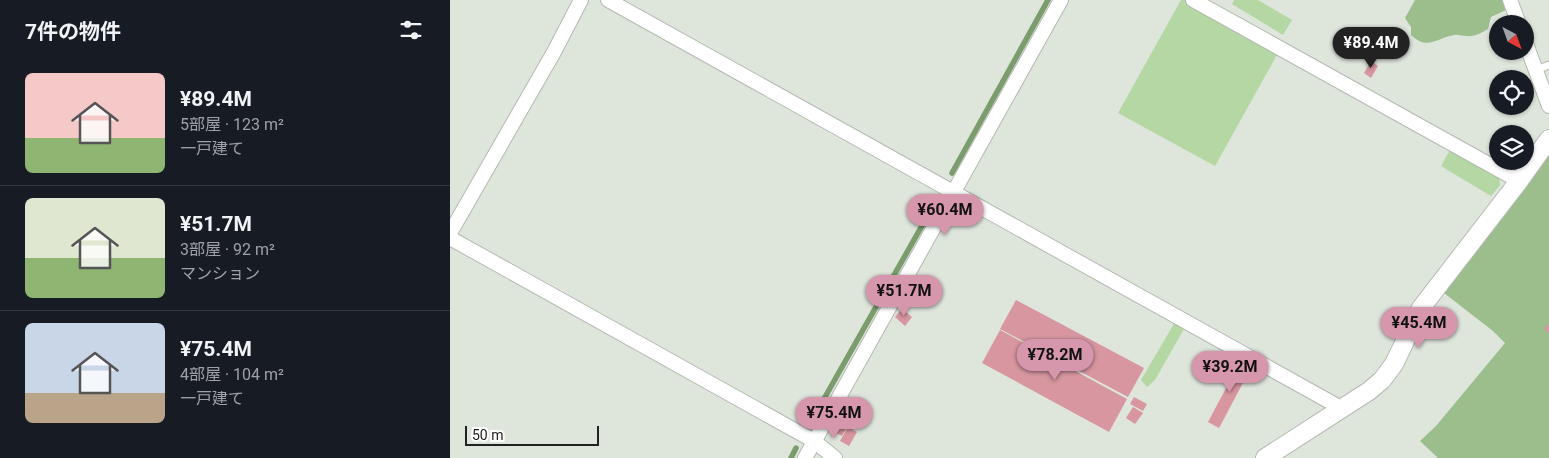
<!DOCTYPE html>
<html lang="ja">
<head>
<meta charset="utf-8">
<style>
	:root { --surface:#171b24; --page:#242831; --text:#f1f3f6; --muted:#9ea1a6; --line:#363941; --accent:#d697ac }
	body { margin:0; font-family:Roboto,"Noto Sans JP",sans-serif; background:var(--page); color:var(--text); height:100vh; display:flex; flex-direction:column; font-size:19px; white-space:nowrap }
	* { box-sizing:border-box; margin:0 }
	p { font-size:16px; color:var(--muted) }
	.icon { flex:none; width:28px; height:28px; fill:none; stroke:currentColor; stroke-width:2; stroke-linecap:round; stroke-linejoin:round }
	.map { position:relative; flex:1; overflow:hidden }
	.panel { display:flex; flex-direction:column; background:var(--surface); width:450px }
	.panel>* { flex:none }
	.needle { width:32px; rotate:139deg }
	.fabs { position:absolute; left:1039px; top:15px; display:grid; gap:10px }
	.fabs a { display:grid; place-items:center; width:45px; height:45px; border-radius:50%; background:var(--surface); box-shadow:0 1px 4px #0004; font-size:25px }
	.scale { position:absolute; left:15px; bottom:12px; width:134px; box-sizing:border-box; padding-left:5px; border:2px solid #20221f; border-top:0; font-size:14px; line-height:18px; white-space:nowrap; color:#20221f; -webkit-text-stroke:4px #fff; paint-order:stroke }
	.price { position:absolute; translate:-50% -42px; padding:0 11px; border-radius:18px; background:var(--accent); color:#111; font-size:16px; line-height:32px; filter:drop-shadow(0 1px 2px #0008) }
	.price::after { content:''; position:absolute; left:50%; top:30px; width:15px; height:11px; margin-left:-8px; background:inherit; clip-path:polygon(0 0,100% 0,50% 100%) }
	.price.selected { background:#222; color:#fff }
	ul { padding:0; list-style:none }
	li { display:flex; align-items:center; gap:15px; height:125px; padding:0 25px }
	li+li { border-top:1px solid var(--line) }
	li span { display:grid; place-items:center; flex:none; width:140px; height:100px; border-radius:8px; color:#555 }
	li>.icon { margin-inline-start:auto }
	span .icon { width:60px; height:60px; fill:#fffc; stroke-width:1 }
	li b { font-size:21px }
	h2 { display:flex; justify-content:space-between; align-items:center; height:60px; padding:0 25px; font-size:21px }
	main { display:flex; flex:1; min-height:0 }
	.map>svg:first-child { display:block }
	.green { fill:#b4d7a4 }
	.forest { fill:#9cbe8d }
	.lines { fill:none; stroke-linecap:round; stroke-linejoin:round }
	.stream { stroke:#7b9c6c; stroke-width:5.5 }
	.building { fill:#d796a0 }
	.service-casing { stroke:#b3bab1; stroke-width:9 }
	.minor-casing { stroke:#b3bab1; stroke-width:16 }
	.tertiary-casing { stroke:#b3bab1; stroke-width:20 }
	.service { stroke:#fff; stroke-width:7 }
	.minor { stroke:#fff; stroke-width:14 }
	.tertiary { stroke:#fff; stroke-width:18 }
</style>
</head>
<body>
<main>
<section class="panel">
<h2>7件の物件<svg class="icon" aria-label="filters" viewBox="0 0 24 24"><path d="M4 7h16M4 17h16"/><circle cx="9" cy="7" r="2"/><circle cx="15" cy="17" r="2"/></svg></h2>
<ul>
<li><span style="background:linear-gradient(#f6c9c9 65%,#8fb573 0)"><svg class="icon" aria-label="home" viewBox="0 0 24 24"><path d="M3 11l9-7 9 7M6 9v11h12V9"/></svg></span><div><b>¥89.4M</b><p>5部屋 · 123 m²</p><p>一戸建て</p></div></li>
<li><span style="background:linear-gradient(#dfe7d0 60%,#8fb573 0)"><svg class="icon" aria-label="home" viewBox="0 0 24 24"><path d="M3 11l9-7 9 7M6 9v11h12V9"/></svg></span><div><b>¥51.7M</b><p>3部屋 · 92 m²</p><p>マンション</p></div></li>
<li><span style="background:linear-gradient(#c9d6e8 70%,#b9a48a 0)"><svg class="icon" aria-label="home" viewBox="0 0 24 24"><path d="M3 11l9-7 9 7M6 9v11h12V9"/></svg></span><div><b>¥75.4M</b><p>4部屋 · 104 m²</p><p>一戸建て</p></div></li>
</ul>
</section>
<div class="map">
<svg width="1099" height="458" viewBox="0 0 1099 458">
	<rect width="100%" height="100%" fill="#dee5db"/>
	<g class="green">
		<polygon points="731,0 737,0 828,53 765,166 668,113"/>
		<polygon points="784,0 808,0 842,20 833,35 782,4"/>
		<polygon points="1001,148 1049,177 1050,185 1041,196 991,166"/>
		<polygon points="725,322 735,327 705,380 697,387 691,380"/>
	</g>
	<g class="forest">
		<path d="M 965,0 L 1053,0 L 1056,10 L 1041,17 L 1038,29 C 1031,33 1025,37 1016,36 C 1012,36 1008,34 1004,35 C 986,38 978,51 961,35 L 961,27 L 955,18 Z"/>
		<polygon points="1099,154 1099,458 988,458 970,441 986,426 1055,343 1043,331 994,293"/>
	</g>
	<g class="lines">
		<g class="stream">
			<polyline points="502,173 598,0"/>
			<polyline points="362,420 486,201"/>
			<polyline points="341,458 346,448"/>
		</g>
	</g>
	<g class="building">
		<polygon points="921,61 928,66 921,78 914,73"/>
		<polygon points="566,300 694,368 678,397 550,329"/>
		<polygon points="452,309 462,317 455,326 445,317"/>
		<polygon points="1099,324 1099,334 1094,328"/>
		<polygon points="550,330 677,399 659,432 532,363"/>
		<polygon points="792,358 803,364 769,428 758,422"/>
		<polygon points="684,397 697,404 693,411 680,404"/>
		<polygon points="683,407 693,413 685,424 676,418"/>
		<polygon points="391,420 398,425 392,436 384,432"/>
		<polygon points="398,427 407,432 399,446 390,441"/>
	</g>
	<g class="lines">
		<g class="service-casing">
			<polyline id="service" points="1086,70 1099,65"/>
		</g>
		<g class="minor-casing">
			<g id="minor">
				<polyline points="158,0 891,408"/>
				<polyline points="743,0 1069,181"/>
				<polyline points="1060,0 1069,24"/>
				<polyline points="1075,41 1099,106"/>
				<polyline points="0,233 104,52 131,0"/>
				<polyline points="0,238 364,441 385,458"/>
				<polyline points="355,458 611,0"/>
			</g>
		</g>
		<g class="tertiary-casing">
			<polyline id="tertiary" points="815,458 919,391 932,380 944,364 971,308 1069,181 1099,139"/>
		</g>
		<use href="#service" class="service"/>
		<use href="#minor" class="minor"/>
		<use href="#tertiary" class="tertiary"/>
	</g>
</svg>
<div class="fabs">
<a><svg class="needle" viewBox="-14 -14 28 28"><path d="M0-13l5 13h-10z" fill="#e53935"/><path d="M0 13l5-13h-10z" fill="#9ea1a6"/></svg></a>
<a><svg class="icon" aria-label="locate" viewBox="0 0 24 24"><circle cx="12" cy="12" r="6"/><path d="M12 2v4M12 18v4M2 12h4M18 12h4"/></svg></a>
<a><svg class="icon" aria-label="layers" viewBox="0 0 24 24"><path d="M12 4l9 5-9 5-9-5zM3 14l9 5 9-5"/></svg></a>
</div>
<div class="scale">50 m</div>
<b class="price selected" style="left:921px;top:69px">¥89.4M</b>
<b class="price" style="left:495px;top:236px">¥60.4M</b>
<b class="price" style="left:454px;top:317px">¥51.7M</b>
<b class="price" style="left:969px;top:349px">¥45.4M</b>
<b class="price" style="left:605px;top:381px">¥78.2M</b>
<b class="price" style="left:780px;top:393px">¥39.2M</b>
<b class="price" style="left:384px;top:439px">¥75.4M</b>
</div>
</main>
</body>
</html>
